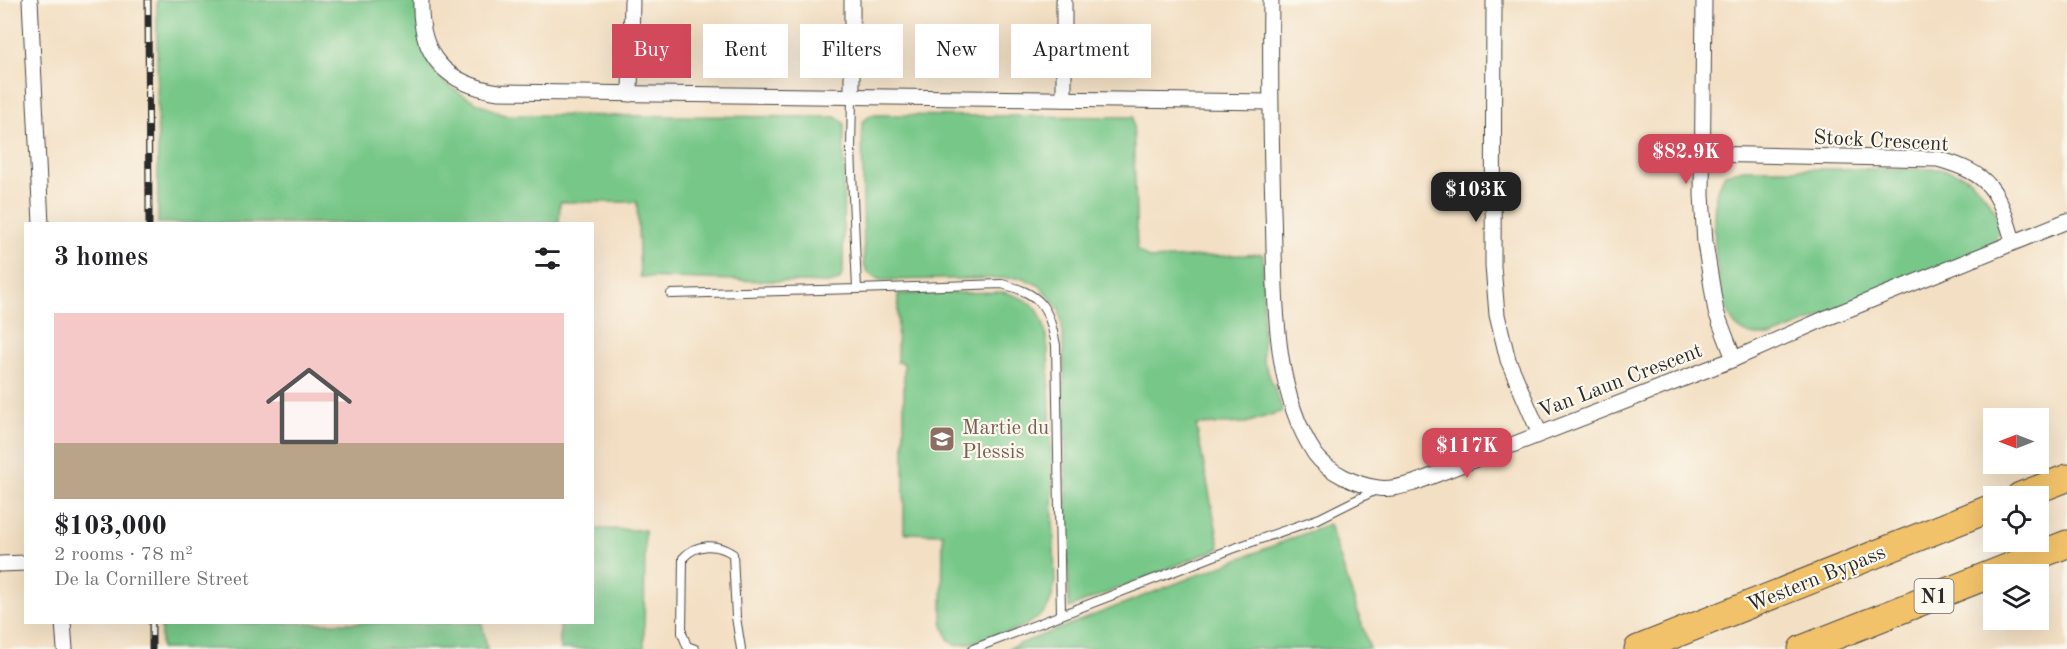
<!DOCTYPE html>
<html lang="en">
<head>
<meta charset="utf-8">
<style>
	:root { --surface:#fff; --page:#f2f2f2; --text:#202124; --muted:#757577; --accent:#d1495b }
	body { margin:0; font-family:"Old Standard TT",serif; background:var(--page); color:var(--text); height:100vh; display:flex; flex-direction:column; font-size:22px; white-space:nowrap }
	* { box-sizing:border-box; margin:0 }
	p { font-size:20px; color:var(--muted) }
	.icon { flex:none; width:33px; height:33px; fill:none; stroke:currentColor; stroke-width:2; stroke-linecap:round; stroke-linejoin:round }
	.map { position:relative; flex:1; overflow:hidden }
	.details { position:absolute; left:24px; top:222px; width:570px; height:402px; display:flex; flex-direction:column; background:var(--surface); border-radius:0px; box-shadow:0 6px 24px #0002 }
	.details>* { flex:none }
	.guide { position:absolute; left:612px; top:24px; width:570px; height:54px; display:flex; gap:12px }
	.needle { width:39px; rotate:270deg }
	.tools { position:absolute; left:1983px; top:408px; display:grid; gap:12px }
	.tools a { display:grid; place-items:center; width:66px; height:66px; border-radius:0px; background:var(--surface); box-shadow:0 6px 24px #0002; font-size:30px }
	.price { position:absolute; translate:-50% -51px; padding:0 14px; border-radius:12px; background:var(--accent); color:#fff; font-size:20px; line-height:39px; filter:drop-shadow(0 2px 3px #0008) }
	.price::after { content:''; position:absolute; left:50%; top:36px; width:18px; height:14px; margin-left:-9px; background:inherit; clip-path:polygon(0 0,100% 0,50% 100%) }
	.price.current { background:#222; color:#fff }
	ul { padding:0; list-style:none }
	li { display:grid; align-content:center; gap:12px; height:318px; padding:0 30px }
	li span { display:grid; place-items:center; height:186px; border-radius:0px; color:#555 }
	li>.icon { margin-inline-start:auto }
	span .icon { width:108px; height:108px; fill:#fffc; stroke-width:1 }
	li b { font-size:26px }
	h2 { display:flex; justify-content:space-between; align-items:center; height:72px; padding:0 30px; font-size:26px }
	.chip { padding:0 21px; border-radius:0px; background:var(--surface); box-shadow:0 6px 24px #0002; font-size:21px; line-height:54px }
	.chip.current { background:var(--accent); color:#fff }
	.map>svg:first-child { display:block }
	.green { fill:#77c788; stroke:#51795a; stroke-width:1.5 }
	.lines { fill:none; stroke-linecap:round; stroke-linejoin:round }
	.service-casing { stroke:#494642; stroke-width:10 }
	.minor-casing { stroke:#494642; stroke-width:17 }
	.motorway-casing { stroke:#494642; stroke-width:29 }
	.service { stroke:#fff; stroke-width:8 }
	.minor { stroke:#fff; stroke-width:15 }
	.motorway { stroke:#f2c26a; stroke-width:27 }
	.rail-casing { stroke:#2b2b2b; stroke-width:7 }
	.rail { stroke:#fbf7ec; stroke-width:4.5; stroke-dasharray:14; stroke-linecap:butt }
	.labels { text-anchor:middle; stroke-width:4.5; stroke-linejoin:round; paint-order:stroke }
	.shield { fill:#fbf7ec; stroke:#696865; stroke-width:1.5 }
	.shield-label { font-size:20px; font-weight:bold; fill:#2b2b2b }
	.street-label { font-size:21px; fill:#2b2b2b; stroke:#fbf7ec }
	.education-label { font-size:21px; fill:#785e54; stroke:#fbf7ec; text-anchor:start }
</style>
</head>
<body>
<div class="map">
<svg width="2067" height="649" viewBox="0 0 2067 649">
	<rect width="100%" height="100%" fill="#fbf7ec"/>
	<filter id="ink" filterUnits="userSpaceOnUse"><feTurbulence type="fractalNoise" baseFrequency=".0167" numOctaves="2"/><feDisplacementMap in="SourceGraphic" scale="12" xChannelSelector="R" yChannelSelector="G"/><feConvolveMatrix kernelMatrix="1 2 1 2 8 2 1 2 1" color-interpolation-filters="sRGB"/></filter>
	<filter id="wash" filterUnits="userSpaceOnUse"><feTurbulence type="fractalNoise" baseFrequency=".008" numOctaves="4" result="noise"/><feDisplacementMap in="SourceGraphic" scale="24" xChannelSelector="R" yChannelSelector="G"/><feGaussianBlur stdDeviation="1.35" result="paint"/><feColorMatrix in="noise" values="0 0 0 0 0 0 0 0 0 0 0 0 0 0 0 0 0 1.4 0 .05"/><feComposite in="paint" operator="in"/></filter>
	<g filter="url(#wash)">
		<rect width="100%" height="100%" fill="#f3dfc3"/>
		<g class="green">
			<path d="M 157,0 L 418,0 C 421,18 422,38 427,56 C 437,88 477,102 504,115 L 836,117 L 844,123 L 843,271 L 840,280 L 829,283 L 640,277 L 637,202 L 560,202 L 559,224 L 158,223 Z"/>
			<polygon points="871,115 1133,117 1137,249 1149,259 1263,254 1263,359 1283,411 1246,423 1196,425 1220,548 1069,608 1063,333 1059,308 1040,286 1023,278 880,280 869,274 864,265 862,122"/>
			<path d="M 1743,169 L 1938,169 C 1945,170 1953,172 1960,174 C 1969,178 1979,188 1985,196 C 2002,217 2006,231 1986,252 L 1772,336 C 1759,336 1748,337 1737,327 C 1716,307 1710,219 1717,191 C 1718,185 1723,179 1725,174 Z"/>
			<path d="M 1003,292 C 1040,302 1043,312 1048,349 L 1055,584 C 1053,591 1052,600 1048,607 C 1036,628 981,642 957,645 L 948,639 L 942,622 L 943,534 L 904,533 L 904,363 L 897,362 L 898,294 Z"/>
			<polygon points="1329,524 1370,649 1007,649"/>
			<polygon points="593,529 645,530 644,649 560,649 560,623 592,622"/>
			<polygon points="161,623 482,623 487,649 161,649"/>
		</g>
	</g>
	<g filter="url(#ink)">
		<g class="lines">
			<g class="service-casing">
				<g id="service">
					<path d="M 857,289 L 1002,284 C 1042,294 1048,306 1056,345 L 1061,614"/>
					<polyline points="671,294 857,289 851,150 852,97"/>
					<path d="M 695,649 L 687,646 L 682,633 L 683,558 C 696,543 717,543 733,554 L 736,617 L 741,649"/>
					<polyline points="973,649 1232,549 1320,518 1376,490"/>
				</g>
			</g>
			<g class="minor-casing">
				<g id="minor">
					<polyline points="30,0 41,224"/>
					<path d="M 421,0 C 419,55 445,84 499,92 L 1270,102"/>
					<polyline points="852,0 852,97"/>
					<polyline points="1064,0 1064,99"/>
					<path d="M 1271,0 C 1270,70 1271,140 1273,210 C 1276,287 1270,387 1315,454 C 1328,472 1356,485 1378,488 C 1390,490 1403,486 1414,483 L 1734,359 L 1824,319 L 2067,221"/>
					<polyline points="1494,0 1493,266 1497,315 1508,360 1539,432"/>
					<polyline points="1704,0 1702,195 1705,243 1716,312 1734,359"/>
					<polyline points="630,94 632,0"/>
					<path d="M 1703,154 L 1938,159 C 1991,174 1998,190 2013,241"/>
					<polyline points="0,564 26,563"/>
					<polyline points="63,622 65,649"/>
				</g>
			</g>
			<g class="motorway-casing">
				<g id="motorway">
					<polyline points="2020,496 2067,478"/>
					<polyline points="1638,649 1994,507"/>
					<polyline points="1802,649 2067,544"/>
				</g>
			</g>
			<use href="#service" class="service"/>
			<use href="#minor" class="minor"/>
			<use href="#motorway" class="motorway"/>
			<g class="rail-casing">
				<g id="rail">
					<polyline points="148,0 149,224"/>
					<polyline points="152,622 152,649"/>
				</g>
			</g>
			<use href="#rail" class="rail"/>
		</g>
	</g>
	<defs>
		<g id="school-square" transform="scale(1.35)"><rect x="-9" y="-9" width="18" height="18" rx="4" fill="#8d6e63" stroke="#fbf7ec"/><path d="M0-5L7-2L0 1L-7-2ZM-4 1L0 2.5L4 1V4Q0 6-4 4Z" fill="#fff"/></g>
	</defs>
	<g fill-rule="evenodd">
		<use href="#school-square" x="942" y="439"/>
	</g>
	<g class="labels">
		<rect class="shield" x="1914.5" y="579" width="39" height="34" rx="4.5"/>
		<g class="shield-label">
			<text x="1934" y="603">N1</text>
		</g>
		<g class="street-label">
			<text transform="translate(1881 140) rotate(3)" y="7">Stock Crescent</text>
			<text transform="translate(1620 380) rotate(-21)" y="7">Van Laun Crescent</text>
			<text transform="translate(1816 578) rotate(-22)" y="7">Western Bypass</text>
		</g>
		<g class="education-label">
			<text x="962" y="434">Martie du<tspan x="962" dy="24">Plessis</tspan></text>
		</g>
	</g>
</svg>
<div class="tools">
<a><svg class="needle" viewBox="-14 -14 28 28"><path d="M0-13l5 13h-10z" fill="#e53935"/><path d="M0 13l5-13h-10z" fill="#757577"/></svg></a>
<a><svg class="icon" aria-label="locate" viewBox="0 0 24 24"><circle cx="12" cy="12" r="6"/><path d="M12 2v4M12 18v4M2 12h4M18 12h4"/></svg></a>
<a><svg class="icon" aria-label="layers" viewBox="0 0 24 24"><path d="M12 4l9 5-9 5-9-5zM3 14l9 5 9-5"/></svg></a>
</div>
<b class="price" style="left:1686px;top:185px">$82.9K</b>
<b class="price current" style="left:1476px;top:223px">$103K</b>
<b class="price" style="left:1467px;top:479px">$117K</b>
<div class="guide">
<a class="chip current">Buy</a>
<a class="chip">Rent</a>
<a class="chip">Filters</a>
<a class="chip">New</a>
<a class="chip">Apartment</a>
</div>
<section class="details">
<h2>3 homes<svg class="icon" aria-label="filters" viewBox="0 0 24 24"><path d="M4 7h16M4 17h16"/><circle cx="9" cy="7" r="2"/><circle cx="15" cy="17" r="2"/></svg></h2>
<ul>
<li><span style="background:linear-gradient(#f6c9c9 70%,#b9a48a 0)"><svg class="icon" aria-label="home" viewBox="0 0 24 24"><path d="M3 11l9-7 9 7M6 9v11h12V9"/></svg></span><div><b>$103,000</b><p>2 rooms · 78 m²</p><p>De la Cornillere Street</p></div></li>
</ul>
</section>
</div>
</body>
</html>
